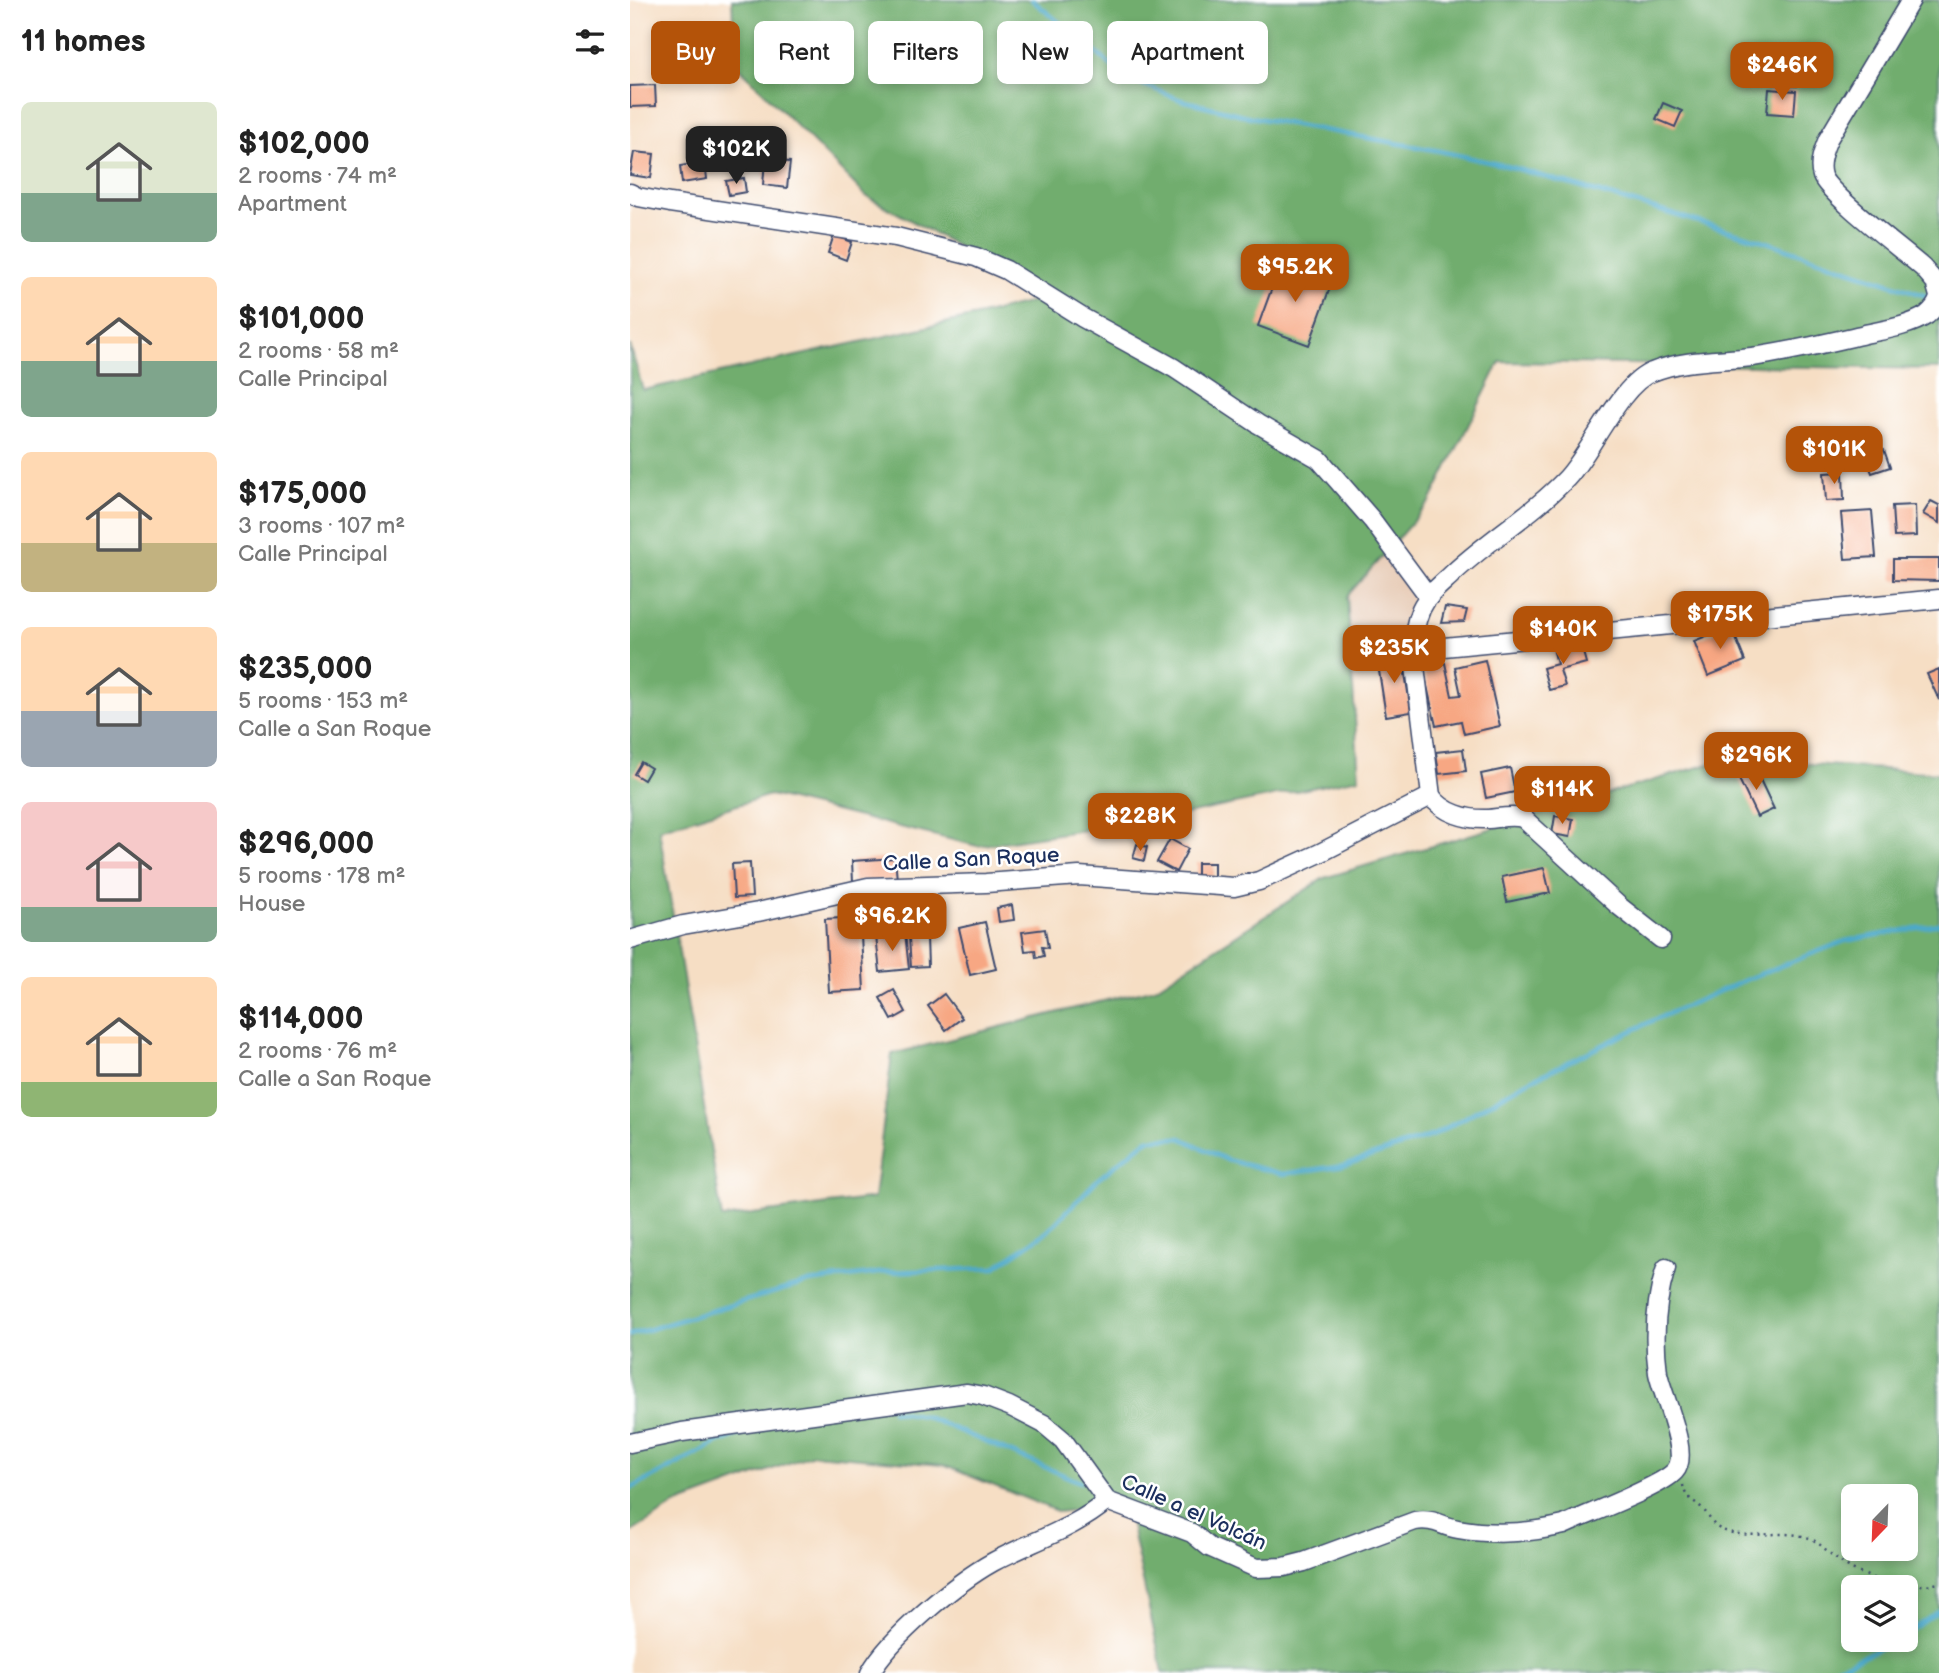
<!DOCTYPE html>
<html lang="en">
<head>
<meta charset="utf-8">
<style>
	:root { --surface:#fff; --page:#f6f6f6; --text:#222; --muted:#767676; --accent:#b45309 }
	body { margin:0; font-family:"Balsamiq Sans",sans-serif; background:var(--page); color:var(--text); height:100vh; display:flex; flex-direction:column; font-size:26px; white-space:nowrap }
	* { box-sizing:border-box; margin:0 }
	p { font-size:23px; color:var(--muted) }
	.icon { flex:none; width:38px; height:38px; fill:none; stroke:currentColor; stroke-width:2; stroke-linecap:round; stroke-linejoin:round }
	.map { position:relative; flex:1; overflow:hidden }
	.details { display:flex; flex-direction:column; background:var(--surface); width:630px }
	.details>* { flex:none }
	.banner { position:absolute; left:21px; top:21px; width:665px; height:63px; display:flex; gap:14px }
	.needle { width:46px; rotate:203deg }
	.buttons { position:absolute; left:1211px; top:1484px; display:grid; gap:14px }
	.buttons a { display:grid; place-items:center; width:77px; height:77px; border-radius:10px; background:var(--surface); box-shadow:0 4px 10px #0003; font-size:35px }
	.price { position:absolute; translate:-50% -60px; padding:0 16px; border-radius:14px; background:var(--accent); color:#fff; font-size:23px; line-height:46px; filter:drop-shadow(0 2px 4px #0008) }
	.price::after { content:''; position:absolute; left:50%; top:42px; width:21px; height:16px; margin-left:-10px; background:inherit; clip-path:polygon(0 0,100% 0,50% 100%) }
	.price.active { background:#222; color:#fff }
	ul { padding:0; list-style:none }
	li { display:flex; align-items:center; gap:21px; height:175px; padding:0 21px }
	li span { display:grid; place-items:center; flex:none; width:196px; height:140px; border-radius:10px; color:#555 }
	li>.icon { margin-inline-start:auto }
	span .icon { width:84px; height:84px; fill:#fffc; stroke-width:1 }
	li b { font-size:30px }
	h2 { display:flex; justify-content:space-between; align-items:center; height:84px; padding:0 21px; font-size:30px }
	.pill { padding:0 24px; border-radius:10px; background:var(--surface); box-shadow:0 4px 10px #0003; font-size:24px; line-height:63px }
	.pill.active { background:var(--accent); color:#fff }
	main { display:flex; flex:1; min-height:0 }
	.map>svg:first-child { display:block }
	.built { fill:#e8ceb9 }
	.forest { fill:#71ad6e; stroke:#466e66; stroke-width:2; fill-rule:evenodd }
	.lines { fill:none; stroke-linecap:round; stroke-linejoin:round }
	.stream { stroke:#4ca9cb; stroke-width:4.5 }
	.building { fill:#f7a783 }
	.minor-casing { stroke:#3c496d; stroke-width:21 }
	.path { stroke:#3c496d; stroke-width:2.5; stroke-dasharray:2 5; stroke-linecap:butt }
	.minor { stroke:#fff; stroke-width:18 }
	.labels { text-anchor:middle; stroke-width:5; stroke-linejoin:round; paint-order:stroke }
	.street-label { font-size:21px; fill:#1b2f5e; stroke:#fff }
</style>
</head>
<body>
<main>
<section class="details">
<h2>11 homes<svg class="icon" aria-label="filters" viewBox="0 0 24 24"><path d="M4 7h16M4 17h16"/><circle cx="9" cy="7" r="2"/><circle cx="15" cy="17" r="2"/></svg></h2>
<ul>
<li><span style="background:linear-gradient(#dfe7d0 65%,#7fa58c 0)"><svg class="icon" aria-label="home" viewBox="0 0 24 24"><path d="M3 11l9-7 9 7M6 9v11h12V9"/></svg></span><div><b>$102,000</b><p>2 rooms · 74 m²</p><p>Apartment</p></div></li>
<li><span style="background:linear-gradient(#ffd9b3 60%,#7fa58c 0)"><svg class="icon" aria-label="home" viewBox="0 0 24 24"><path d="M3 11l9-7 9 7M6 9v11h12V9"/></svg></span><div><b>$101,000</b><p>2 rooms · 58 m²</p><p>Calle Principal</p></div></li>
<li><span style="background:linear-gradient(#ffd9b3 65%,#c2b280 0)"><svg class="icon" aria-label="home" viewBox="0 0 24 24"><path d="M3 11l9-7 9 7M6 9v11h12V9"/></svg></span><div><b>$175,000</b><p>3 rooms · 107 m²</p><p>Calle Principal</p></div></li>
<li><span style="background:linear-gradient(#ffd9b3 60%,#9aa5b1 0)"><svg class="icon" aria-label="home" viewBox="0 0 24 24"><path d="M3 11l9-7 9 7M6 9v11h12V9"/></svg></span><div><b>$235,000</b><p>5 rooms · 153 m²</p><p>Calle a San Roque</p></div></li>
<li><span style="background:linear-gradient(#f6c9c9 75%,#7fa58c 0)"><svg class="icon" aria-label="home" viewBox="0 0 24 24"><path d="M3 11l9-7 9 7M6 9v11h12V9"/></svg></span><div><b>$296,000</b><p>5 rooms · 178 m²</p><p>House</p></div></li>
<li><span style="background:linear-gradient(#ffd9b3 75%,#8fb573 0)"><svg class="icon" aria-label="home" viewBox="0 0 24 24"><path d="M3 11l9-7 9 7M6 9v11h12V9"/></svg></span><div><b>$114,000</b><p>2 rooms · 76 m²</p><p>Calle a San Roque</p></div></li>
</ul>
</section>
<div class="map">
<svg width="1309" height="1673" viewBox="0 0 1309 1673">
	<rect width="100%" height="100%" fill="#fff"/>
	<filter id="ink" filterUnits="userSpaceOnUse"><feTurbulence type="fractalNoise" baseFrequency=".0143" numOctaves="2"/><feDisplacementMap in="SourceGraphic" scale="14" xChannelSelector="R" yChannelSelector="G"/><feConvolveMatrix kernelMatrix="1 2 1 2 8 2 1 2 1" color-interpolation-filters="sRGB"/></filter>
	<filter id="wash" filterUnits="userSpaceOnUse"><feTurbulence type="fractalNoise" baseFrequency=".00686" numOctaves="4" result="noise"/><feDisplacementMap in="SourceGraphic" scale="28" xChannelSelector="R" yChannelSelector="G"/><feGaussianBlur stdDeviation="1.57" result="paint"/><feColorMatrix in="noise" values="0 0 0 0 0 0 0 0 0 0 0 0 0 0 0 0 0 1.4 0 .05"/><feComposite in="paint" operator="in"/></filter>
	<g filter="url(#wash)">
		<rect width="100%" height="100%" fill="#f6dec4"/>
		<polygon class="built" points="748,552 759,560 780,593 782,601 782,607 770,647 713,651 710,553"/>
		<path class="forest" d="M 102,0 L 1309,0 L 1309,369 L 870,362 L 800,502 L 717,596 L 729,778 L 542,817 L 347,846 L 140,795 L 29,829 L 92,1218 L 244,1198 L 262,1054 L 525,988 L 694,878 L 1099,758 L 1309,773 L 1309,1673 L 533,1673 L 496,1503 L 429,1512 L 313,1465 L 183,1454 L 45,1505 L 0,1533 L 0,345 L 13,390 L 351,315 L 420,297 L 236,196 L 105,63 ZM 1223,1496 L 1276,1496 L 1276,1549 L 1223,1549 ZM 1223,1587 L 1276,1587 L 1276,1640 L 1223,1640 Z"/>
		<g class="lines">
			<g class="stream">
				<polyline points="402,0 487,70 507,82 551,100 621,117 810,151 881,167 1134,241 1305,299"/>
				<polyline points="0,1335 179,1282 256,1272 364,1268 418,1231 468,1179 518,1139 551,1138 597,1160 653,1174 715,1165 804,1135 895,1083 1026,1019 1122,977 1215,941 1309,924"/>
				<polyline points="180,1407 196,1401 212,1403"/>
				<polyline points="262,1411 294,1416 450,1482"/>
				<polyline points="0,1489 85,1444 120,1430"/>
				<polyline points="1276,1634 1309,1611"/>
				<polyline points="1190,1673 1231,1657 1266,1640"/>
			</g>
		</g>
		<g id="blocks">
			<g class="building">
				<polygon points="1140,59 1169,60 1167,86 1139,84"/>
				<polygon points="25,85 26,106 0,107 0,86"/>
				<polygon points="1139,89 1166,91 1164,115 1137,113"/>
				<polygon points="1033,103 1052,111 1045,127 1026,119"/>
				<polygon points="115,137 137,144 132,160 110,153"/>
				<polygon points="4,152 24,154 21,178 0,175"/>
				<polygon points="135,160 160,162 157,188 133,185"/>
				<polygon points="75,162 77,179 52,183 50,166"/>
				<polygon points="114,178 116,192 99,195 96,181"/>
				<polygon points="204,235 222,242 216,260 198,253"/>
				<polygon points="651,263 702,282 679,345 628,326"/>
				<polygon points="1254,450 1260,467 1242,473 1236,457"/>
				<polygon points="1213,472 1214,500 1196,501 1194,473"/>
				<polygon points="1301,501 1309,505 1309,523 1293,514"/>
				<polygon points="1285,505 1286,536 1264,537 1262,506"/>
				<polygon points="1242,511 1246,557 1215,559 1211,513"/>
				<polygon points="1263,559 1309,559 1309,581 1263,580"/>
				<polygon points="815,607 837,610 834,622 811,623"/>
				<polygon points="1101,626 1115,661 1078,676 1064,641"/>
				<polygon points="951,645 956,663 930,670 935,686 919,690 913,668 927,664 924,652"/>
				<polygon points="772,654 781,712 756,716 747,658"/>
				<polygon points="855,660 870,726 834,734 831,721 806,726 793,668 815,663 822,696 831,695 825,667"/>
				<polygon points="1309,669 1309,700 1297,674"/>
				<polygon points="833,749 836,771 809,774 806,752"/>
				<polygon points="11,762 21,768 14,780 4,774"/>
				<polygon points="1124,767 1144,809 1127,817 1107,775"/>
				<polygon points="880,768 885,792 856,798 851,774"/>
				<polygon points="925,816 943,819 940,837 922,834"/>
				<polygon points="540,839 558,849 546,872 527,862"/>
				<polygon points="507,844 517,847 514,861 503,858"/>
				<polygon points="265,858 267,880 223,882 222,861"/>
				<polygon points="120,863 122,897 104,898 102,864"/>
				<polygon points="567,863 584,863 584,876 567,877"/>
				<polygon points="914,868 920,893 877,902 872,877"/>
				<polygon points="382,905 384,920 369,922 367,908"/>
				<polygon points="230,917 234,990 199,992 195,919"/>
				<polygon points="355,922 366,969 340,975 329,928"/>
				<polygon points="415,929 418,948 412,947 414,956 406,958 405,950 395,951 392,932"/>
				<polygon points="275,933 279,969 250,972 246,936"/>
				<polygon points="297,937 298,966 281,967 279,938"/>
				<polygon points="264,990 276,1012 262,1020 250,998"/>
				<polygon points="314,994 332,1018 316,1030 298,1006"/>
			</g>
		</g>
	</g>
	<g filter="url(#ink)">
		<use href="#blocks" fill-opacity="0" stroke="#3c496d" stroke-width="2"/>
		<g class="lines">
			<g class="minor-casing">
				<g id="minor">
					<path d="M 1281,0 L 1198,139 C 1193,151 1188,164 1192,176 C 1199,195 1274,251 1293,268 L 1305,282 L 1309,296"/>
					<polyline points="0,193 8,197 40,203 266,237 346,257 376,270 453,318 544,368 628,424 689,459 742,520 799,597"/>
					<polyline points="783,650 1309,599"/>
					<path d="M 801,796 C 813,813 837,820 858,819 C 870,818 881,815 893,818 L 989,906 L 1031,939"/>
					<path d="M 0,940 L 53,925 L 128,912 L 238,887 L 356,883 L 449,876 L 604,887 L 629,881 L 690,853 L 801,796 L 783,650 C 783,636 785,623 791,609 C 797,596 808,587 819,577 C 856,541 901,516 937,478 C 962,451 990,384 1022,372 C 1054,359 1088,361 1122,357 C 1159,352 1195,343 1231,335 C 1252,330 1278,327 1297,315 C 1303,310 1307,305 1309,298"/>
					<path d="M 0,1443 L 52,1432 L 337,1393 L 353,1396 L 379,1406 L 414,1424 L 433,1440 L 477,1501 L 562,1533 L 579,1547 L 626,1568 L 654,1567 L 674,1562 L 785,1521 C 804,1518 811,1526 828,1529 C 862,1535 900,1533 934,1525 C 957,1514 1031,1487 1045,1471 C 1061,1454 1032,1395 1028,1373 C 1023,1336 1025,1303 1036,1268"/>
					<path d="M 240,1673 C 260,1637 327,1582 363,1562 C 400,1542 444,1529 477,1501"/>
				</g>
			</g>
			<path class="path" d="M 1053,1485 C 1055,1499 1064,1500 1073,1509 C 1079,1516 1082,1525 1090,1529 C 1117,1541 1149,1529 1176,1537 C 1188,1540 1197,1552 1207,1559 C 1233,1580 1276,1590 1309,1583"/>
			<use href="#minor" class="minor"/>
		</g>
	</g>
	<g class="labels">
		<g class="street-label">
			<text transform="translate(341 859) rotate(-3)" y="7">Calle a San Roque</text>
			<text transform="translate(564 1512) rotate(24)" y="7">Calle a el Volcán</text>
		</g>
	</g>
</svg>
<div class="buttons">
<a><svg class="needle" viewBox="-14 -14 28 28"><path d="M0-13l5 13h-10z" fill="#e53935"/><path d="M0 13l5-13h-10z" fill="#767676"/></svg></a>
<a><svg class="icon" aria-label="layers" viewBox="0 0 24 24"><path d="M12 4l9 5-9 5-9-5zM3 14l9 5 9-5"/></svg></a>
</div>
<b class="price" style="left:1152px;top:102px">$246K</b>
<b class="price active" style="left:106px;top:186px">$102K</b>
<b class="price" style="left:665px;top:304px">$95.2K</b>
<b class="price" style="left:1204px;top:486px">$101K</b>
<b class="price" style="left:1090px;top:651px">$175K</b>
<b class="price" style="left:933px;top:666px">$140K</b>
<b class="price" style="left:764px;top:685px">$235K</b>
<b class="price" style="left:1126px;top:792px">$296K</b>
<b class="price" style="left:932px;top:826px">$114K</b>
<b class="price" style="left:510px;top:853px">$228K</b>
<b class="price" style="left:262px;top:953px">$96.2K</b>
<div class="banner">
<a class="pill active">Buy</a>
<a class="pill">Rent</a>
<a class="pill">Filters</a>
<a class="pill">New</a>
<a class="pill">Apartment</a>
</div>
</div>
</main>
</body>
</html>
